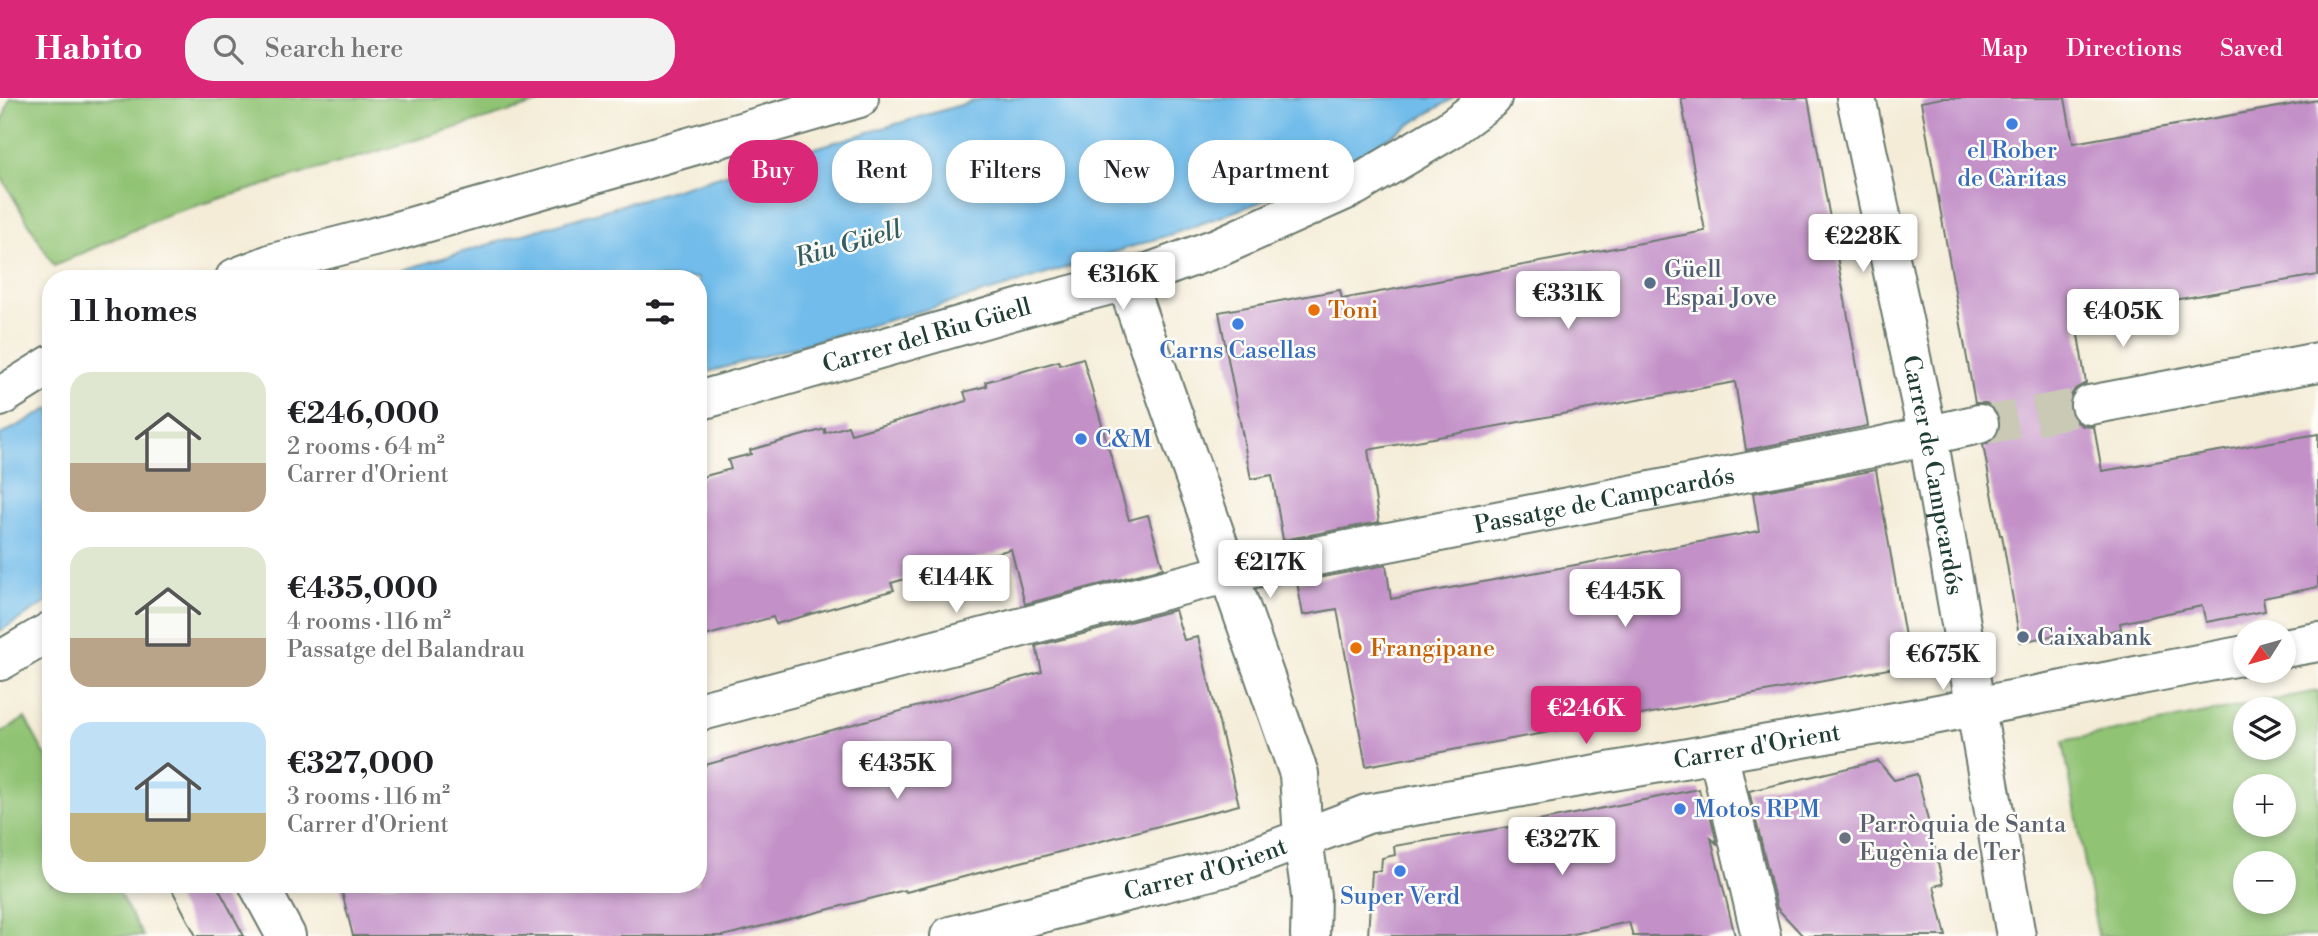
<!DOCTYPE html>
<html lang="en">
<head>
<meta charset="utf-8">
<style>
	:root { --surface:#fff; --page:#f2f2f2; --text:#202124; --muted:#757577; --accent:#db2777 }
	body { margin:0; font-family:"Libre Bodoni",serif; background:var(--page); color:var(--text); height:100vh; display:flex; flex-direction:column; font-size:26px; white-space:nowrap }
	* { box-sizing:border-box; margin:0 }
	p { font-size:23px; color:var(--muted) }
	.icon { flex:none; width:38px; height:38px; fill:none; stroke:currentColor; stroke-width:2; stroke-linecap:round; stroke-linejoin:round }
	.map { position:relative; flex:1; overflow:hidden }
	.panel { position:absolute; left:42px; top:172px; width:665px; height:623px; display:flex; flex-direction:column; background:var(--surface); border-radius:28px; box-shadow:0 4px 10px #0003 }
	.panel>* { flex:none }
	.banner { position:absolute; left:728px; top:42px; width:665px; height:63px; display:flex; gap:14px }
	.needle { width:46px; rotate:233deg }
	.tools { position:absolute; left:2233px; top:522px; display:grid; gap:14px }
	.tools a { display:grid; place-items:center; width:63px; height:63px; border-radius:50%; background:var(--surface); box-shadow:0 4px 10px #0003; font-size:35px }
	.price { position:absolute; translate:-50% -60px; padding:0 16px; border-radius:7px; background:#fff; color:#222; font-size:23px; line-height:46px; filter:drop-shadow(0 2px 4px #0008) }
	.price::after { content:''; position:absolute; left:50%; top:42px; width:21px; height:16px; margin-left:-10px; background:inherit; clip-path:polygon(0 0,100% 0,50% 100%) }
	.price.active { background:var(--accent); color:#fff }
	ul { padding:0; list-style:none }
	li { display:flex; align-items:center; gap:21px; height:175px; padding:0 28px }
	li span { display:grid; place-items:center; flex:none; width:196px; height:140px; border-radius:21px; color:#555 }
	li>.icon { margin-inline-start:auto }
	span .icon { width:84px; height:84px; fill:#fffc; stroke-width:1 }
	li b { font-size:30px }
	h2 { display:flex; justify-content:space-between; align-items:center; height:84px; padding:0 28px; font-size:30px }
	.chip { padding:0 24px; border-radius:28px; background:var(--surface); box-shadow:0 4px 10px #0003; font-size:24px; line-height:63px }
	.chip.active { background:var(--accent); color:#fff }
	header { display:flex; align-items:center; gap:42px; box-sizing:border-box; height:98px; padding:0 35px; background:var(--accent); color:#fff }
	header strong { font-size:33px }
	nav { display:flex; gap:38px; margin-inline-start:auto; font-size:24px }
	.search { width:490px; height:63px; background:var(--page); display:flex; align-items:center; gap:18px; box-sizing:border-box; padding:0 24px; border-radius:28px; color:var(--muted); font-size:26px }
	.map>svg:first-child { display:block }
	.green { fill:#90c373; stroke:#588054; stroke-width:2; fill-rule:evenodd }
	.water { fill:#71bcea; stroke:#487c8f; stroke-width:2 }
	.building { fill:#c390c8 }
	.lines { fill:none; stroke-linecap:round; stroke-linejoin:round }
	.minor-tunnel { stroke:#c9c9b6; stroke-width:38; stroke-dasharray:38 19; stroke-linecap:butt }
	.minor-casing { stroke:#6a7a6d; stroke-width:42 }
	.minor { stroke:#fff; stroke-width:38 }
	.shop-dot { fill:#3f7fe0; stroke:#fdfcf7; stroke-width:2.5 }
	.service-dot { fill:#5c6f8a; stroke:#fdfcf7; stroke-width:2.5 }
	.food-dot { fill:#e8710a; stroke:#fdfcf7; stroke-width:2.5 }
	.worship-dot { fill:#6b7280; stroke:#fdfcf7; stroke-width:2.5 }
	.labels { text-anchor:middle; stroke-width:5; stroke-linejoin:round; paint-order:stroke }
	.shop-label { font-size:24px; fill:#366cbe; stroke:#fdfcf7 }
	.service-label { font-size:24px; fill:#4e5e75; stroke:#fdfcf7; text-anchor:start }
	.food-label { font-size:24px; fill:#c56008; stroke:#fdfcf7; text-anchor:start }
	.street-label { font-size:24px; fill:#1f3d34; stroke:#fdfcf7 }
	.worship-label { font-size:24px; fill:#5b616d; stroke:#fdfcf7; text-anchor:start }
	.water-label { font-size:26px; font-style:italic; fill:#345d62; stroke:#fdfcf7 }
</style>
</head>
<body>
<header>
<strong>Habito</strong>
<div class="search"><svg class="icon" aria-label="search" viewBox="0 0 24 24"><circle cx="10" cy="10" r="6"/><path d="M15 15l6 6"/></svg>Search here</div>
<nav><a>Map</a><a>Directions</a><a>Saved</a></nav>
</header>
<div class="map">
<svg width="2318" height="838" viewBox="0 0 2318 838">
	<rect width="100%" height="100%" fill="#fdfcf7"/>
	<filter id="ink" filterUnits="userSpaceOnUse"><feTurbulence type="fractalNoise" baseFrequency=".0143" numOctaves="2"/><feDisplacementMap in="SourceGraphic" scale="14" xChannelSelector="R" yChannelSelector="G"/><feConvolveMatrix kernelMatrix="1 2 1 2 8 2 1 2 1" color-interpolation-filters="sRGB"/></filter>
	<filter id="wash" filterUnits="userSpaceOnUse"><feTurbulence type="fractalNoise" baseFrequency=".00686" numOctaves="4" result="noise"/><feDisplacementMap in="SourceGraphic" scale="28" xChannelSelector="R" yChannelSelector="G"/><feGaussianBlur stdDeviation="1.57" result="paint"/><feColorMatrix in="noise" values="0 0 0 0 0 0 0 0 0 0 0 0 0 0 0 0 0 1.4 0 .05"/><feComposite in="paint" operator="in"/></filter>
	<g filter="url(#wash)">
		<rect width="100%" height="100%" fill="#f4ecd7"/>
		<g class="green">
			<polygon points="10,0 555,0 169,116 54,168 0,77 0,31"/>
			<path d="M 2318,593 L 2318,838 L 2098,838 L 2063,643 ZM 2245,611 L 2284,611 L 2284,649 L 2245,649 ZM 2245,688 L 2284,688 L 2284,726 L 2245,726 ZM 2245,765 L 2284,765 L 2284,803 L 2245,803 Z"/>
			<polygon points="25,620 51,668 51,786 114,786 143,838 0,838 0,636"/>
		</g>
		<g class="water">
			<polygon points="984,0 1454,0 1344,66 1263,103 1178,134 1015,186 698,277 698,180 375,180"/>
			<polygon points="51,310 51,502 0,533 0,337"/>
		</g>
		<g id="blocks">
			<g class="building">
				<polygon points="1681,0 1808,0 1868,328 1746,352 1735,284 1368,352 1379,424 1283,442 1272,377 1251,381 1219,214 1340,192 1342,201 1705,133"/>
				<polygon points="1942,0 2065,0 2073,45 2318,2 2318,177 2075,219 2086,285 2075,291 2069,300 2068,310 2074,322 2083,328 2094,329 2102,373 2318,336 2318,489 2263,500 2265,513 2206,524 2202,508 2120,525 2121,531 2062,543 2061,536 2020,544 2002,437 2000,437 1983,347 1994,342 2000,333 2000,322 1995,311 1986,305 1975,305 1921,4"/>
				<polygon points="1083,260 1129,422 1148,417 1163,470 1025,506 1011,451 891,485 894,492 776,526 773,519 698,540 698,380 731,371 728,362 751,356 750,352 825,331 825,335 848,328 851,336 967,303 964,294 987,288 985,284 1059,263 1060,267"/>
				<polygon points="1876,372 1910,567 1366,668 1337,511 1303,517 1297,484 1386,467 1391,501 1759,433 1753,395"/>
				<polygon points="1175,512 1184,542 1198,539 1239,707 906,794 905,792 723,838 353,838 340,786 698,786 698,669 1042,574 1036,548"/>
				<polygon points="1878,663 1894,682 1917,676 1943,786 1934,788 1946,838 1803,838 1777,810 1749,693"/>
				<polygon points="1699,691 1702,704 1707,703 1717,746 1711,740 1735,838 1633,838 1629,824 1563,838 1368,838 1372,773 1381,773 1382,760 1395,757 1394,748 1509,729"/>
				<polygon points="169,786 216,786 244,838 196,838"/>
			</g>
		</g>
	</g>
	<g filter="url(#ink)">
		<use href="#blocks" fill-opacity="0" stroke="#6a7a6d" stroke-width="2"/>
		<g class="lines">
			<polyline class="minor-tunnel" points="1979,326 1993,326 2090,307"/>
			<g class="minor-casing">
				<g id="minor">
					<path id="s1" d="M 1856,0 L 1928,339 L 2016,838"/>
					<polyline points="235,180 273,165 390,135 859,0"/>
					<polyline points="1126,183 1299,676 1303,741 1311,798 1310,838"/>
					<polyline points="0,299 51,267"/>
					<path id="s2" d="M 698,303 L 1025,209 L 1126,183 L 1219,149 L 1355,88 L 1449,32 L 1492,0"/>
					<polyline points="2090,307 2318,264"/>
					<polyline points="2284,550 2318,544"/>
					<polyline points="0,563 51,533"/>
					<path id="s3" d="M 698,614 L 1229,475 L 1877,349 L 1979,326"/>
					<polyline points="1718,655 1761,838"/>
					<polyline points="258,786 286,838"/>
					<path id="s4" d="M 950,838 L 1230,768 L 1367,716 L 1912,621 L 2245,557"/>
				</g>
			</g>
			<use href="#minor" class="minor"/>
		</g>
	</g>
	<g class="shop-dot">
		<circle cx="2012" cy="26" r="7"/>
		<circle cx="1238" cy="226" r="7"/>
		<circle cx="1081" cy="341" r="7"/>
		<circle cx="1680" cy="711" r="7"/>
		<circle cx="1400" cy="773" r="7"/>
	</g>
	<g class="service-dot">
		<circle cx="1650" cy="185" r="7"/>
		<circle cx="2023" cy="539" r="7"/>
	</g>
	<g class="food-dot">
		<circle cx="1314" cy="212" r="7"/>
		<circle cx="1356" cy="550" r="7"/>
	</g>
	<circle class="worship-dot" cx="1845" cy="740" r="7"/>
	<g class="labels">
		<g class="shop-label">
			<text x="2012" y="60">el Rober<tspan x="2012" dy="28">de Càritas</tspan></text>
			<text x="1238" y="260">Carns Casellas</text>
			<text x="1095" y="349" text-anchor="start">C&amp;M</text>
			<text x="1694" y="719" text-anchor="start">Motos RPM</text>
			<text x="1400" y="806">Super Verd</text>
		</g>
		<g class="service-label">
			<text x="1664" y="179">Güell<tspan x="1664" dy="28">Espai Jove</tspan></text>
			<text x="2037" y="547">Caixabank</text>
		</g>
		<g class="food-label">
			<text x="1328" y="220">Toni</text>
			<text x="1370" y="558">Frangipane</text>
		</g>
		<g class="street-label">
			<text dy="8" stroke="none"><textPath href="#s2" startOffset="238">Carrer del Riu Güell</textPath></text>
			<text dy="8" stroke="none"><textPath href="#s1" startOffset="385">Carrer de Campcardós</textPath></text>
			<text dy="8" stroke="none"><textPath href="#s3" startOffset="931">Passatge de Campcardós</textPath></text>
			<text dy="8" stroke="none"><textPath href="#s4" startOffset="831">Carrer d'Orient</textPath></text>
			<text dy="8" stroke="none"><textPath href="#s4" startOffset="264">Carrer d'Orient</textPath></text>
		</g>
		<g class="worship-label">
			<text x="1859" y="734">Parròquia de Santa<tspan x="1859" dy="28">Eugènia de Ter</tspan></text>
		</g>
		<g class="water-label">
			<text transform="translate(848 145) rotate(-16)" y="9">Riu Güell</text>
		</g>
	</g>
</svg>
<div class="tools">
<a><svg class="needle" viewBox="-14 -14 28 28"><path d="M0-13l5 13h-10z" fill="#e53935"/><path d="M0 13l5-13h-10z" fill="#757577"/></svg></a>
<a><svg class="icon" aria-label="layers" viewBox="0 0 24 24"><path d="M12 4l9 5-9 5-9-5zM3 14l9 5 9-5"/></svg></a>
<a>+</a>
<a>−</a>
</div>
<b class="price" style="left:1863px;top:176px">€228K</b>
<b class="price" style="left:1123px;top:214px">€316K</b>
<b class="price" style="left:1568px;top:233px">€331K</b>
<b class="price" style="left:2123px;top:251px">€405K</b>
<b class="price" style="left:1270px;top:502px">€217K</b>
<b class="price" style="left:956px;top:517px">€144K</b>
<b class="price" style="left:1625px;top:531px">€445K</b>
<b class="price" style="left:1943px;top:594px">€675K</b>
<b class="price active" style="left:1586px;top:648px">€246K</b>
<b class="price" style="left:897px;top:703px">€435K</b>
<b class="price" style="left:1562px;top:779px">€327K</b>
<div class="banner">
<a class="chip active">Buy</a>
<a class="chip">Rent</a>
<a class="chip">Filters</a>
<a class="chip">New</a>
<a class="chip">Apartment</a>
</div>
<section class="panel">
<h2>11 homes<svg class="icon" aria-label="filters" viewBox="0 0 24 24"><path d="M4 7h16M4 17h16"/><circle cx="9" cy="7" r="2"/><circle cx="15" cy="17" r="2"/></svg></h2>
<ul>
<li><span style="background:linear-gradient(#dfe7d0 65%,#b9a48a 0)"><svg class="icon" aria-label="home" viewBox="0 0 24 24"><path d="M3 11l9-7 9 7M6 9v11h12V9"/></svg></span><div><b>€246,000</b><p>2 rooms · 64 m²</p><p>Carrer d'Orient</p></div></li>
<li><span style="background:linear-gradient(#dfe7d0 65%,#b9a48a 0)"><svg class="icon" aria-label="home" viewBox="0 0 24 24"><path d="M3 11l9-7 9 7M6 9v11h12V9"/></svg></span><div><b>€435,000</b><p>4 rooms · 116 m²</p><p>Passatge del Balandrau</p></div></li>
<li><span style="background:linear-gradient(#bfe0f5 65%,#c2b280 0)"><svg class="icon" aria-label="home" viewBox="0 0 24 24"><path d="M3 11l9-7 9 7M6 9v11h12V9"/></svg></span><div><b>€327,000</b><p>3 rooms · 116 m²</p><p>Carrer d'Orient</p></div></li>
</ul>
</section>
</div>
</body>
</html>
